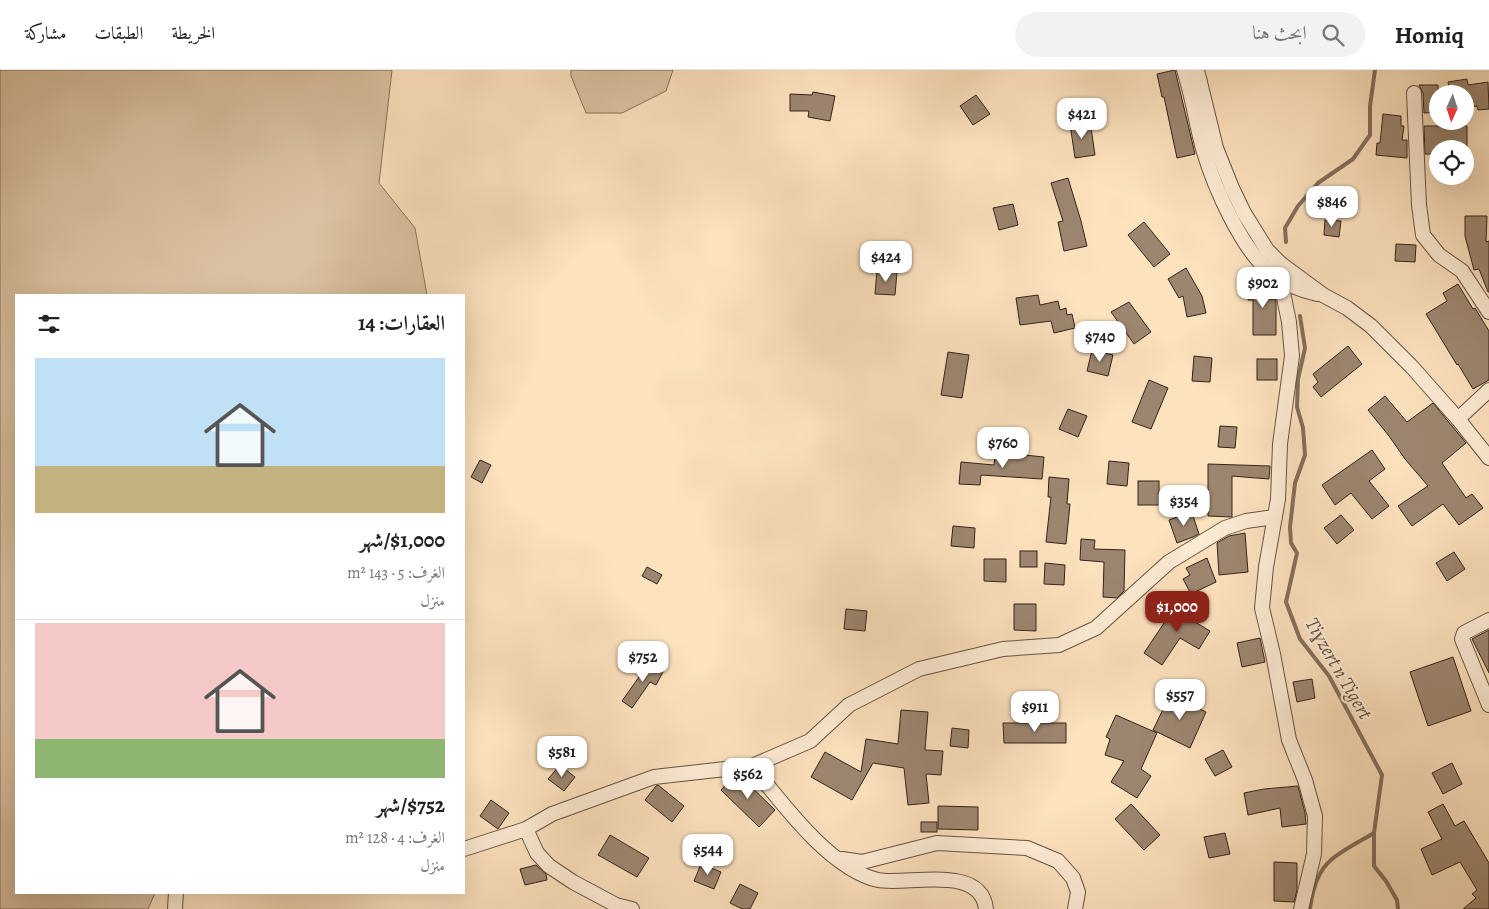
<!DOCTYPE html>
<html lang="ar">
<head>
<meta charset="utf-8">
<style>
	:root { --surface:#fff; --page:#f2f2f2; --text:#222; --muted:#767676; --line:#e0e0e0; --accent:#8f2418 }
	body { margin:0; font-family:Alegreya,Amiri,serif; background:var(--page); color:var(--text); direction:rtl; height:100vh; display:flex; flex-direction:column; font-size:19px; white-space:nowrap }
	* { box-sizing:border-box; margin:0 }
	p { font-size:16px; color:var(--muted) }
	.icon { flex:none; width:28px; height:28px; fill:none; stroke:currentColor; stroke-width:2; stroke-linecap:round; stroke-linejoin:round }
	.map { position:relative; flex:1; overflow:hidden; direction:ltr }
	.details { position:absolute; left:15px; top:224px; width:450px; height:600px; display:flex; flex-direction:column; background:var(--surface); border-radius:0px; box-shadow:0 5px 20px #0002; direction:rtl }
	.details>* { flex:none }
	.needle { width:32px; rotate:183deg }
	.buttons { position:absolute; left:1429px; top:15px; display:grid; gap:10px }
	.buttons a { display:grid; place-items:center; width:45px; height:45px; border-radius:50%; background:var(--surface); box-shadow:0 5px 20px #0002; font-size:25px }
	.price { position:absolute; translate:-50% -42px; padding:0 11px; border-radius:10px; background:#fff; color:#222; font-size:16px; line-height:32px; filter:drop-shadow(0 1px 2px #0008) }
	.price::after { content:''; position:absolute; left:50%; top:30px; width:15px; height:11px; margin-left:-8px; background:inherit; clip-path:polygon(0 0,100% 0,50% 100%) }
	.price.on { background:var(--accent); color:#fff }
	ul { padding:0; list-style:none }
	li { display:grid; align-content:center; gap:10px; height:265px; padding:0 20px }
	li+li { border-top:1px solid var(--line) }
	li span { display:grid; place-items:center; height:155px; border-radius:0px; color:#555 }
	li>.icon { margin-inline-start:auto }
	span .icon { width:90px; height:90px; fill:#fffc; stroke-width:1 }
	li b { font-size:21px }
	h2 { display:flex; justify-content:space-between; align-items:center; height:60px; padding:0 20px; font-size:21px }
	header { display:flex; align-items:center; gap:30px; box-sizing:border-box; height:70px; padding:0 25px; background:var(--surface); border-bottom:1px solid var(--line) }
	header strong { font-size:24px }
	nav { display:flex; gap:28px; margin-inline-start:auto; font-size:18px }
	.search { width:350px; height:45px; background:var(--page); display:flex; align-items:center; gap:12px; box-sizing:border-box; padding:0 18px; border-radius:28px; color:var(--muted); font-size:19px }
	.map>svg:first-child { display:block }
	.green { fill:#dbc2a2; stroke:#88725e }
	.lines { fill:none; stroke-linecap:round; stroke-linejoin:round }
	.stream { stroke:#846f5c; stroke-width:4 }
	.building { fill:#9d8670; stroke:#34231b }
	.minor-casing { stroke:#665344; stroke-width:16 }
	.minor { stroke:#feecd5; stroke-width:14 }
	.labels { text-anchor:middle; stroke-width:4.5; stroke-linejoin:round; paint-order:stroke }
	.water-label { font-size:20px; font-style:italic; fill:#634f41; stroke:#feecd5 }
</style>
</head>
<body>
<header>
<strong>Homiq</strong>
<div class="search"><svg class="icon" aria-label="search" viewBox="0 0 24 24"><circle cx="10" cy="10" r="6"/><path d="M15 15l6 6"/></svg>ابحث هنا</div>
<nav><a>الخريطة</a><a>الطبقات</a><a>مشاركة</a></nav>
</header>
<div class="map">
<svg width="1489" height="839" viewBox="0 0 1489 839">
	<rect width="100%" height="100%" fill="#fde2be"/>
	<filter id="stains"><feTurbulence type="fractalNoise" baseFrequency=".004" numOctaves="4"/><feColorMatrix values="0 0 0 0 .2 0 0 0 0 .09 0 0 0 0 .02 0 0 0 .5 -.17"/></filter>
	<radialGradient id="worn" r=".72"><stop offset=".6" stop-color="#630" stop-opacity="0"/><stop offset="1" stop-color="#630" stop-opacity=".3"/></radialGradient>
	<g class="green">
		<polygon points="0,0 392,0 379,113 415,158 427,225 16,225 16,822 155,823 148,839 0,839"/>
		<polygon points="571,0 673,0 666,21 622,43 586,43 571,6"/>
	</g>
	<g class="lines">
		<g class="stream">
			<polyline points="1286,172 1285,158 1298,136 1318,113 1353,89 1370,65 1370,36 1375,0"/>
			<polyline points="1300,246 1305,278 1298,309 1297,337 1303,358 1305,385 1295,413 1290,457 1291,473 1297,483 1286,532 1300,569 1329,606 1382,705 1374,763 1374,796 1386,811 1397,830 1398,839"/>
			<path d="M 1310,839 C 1312,822 1318,801 1331,790 C 1342,780 1361,771 1374,763"/>
		</g>
	</g>
	<g class="building">
		<polygon points="1175,0 1195,84 1177,88 1164,27 1162,27 1157,4"/>
		<polygon points="1467,9 1468,15 1488,12 1489,39 1478,40 1477,36 1465,38 1465,24 1446,24 1446,18 1449,18 1448,12"/>
		<polygon points="1419,15 1438,15 1438,42 1424,43 1423,23"/>
		<polygon points="813,22 835,26 830,51 808,47 809,41 790,41 790,24 812,25"/>
		<polygon points="976,25 990,44 973,55 960,36"/>
		<polygon points="1383,44 1401,46 1401,56 1404,56 1402,70 1407,70 1407,88 1376,85 1377,73 1380,73"/>
		<polygon points="1090,51 1095,85 1075,88 1070,54"/>
		<polygon points="1424,56 1467,56 1467,79 1438,79 1438,84 1425,84"/>
		<polygon points="1068,108 1081,151 1087,176 1064,181 1058,152 1063,151 1051,113"/>
		<polygon points="1013,134 1018,155 999,160 993,138"/>
		<polygon points="1465,146 1487,146 1486,172 1489,171 1489,222 1488,222 1479,199 1474,200 1465,166"/>
		<polygon points="1325,150 1341,151 1339,167 1324,165"/>
		<polygon points="1144,152 1170,184 1154,197 1128,165"/>
		<polygon points="1396,174 1416,175 1415,192 1395,191"/>
		<polygon points="1186,198 1202,226 1206,243 1187,247 1183,226 1179,228 1168,209"/>
		<polygon points="877,200 897,202 895,225 875,224"/>
		<polygon points="1248,211 1268,211 1269,212 1269,229 1275,229 1276,232 1276,265 1253,265 1253,230 1248,230"/>
		<polygon points="1458,214 1473,239 1475,238 1489,261 1489,310 1473,319 1458,294 1457,295 1426,244 1447,231 1443,223"/>
		<polygon points="1038,225 1040,235 1058,231 1060,240 1066,238 1067,245 1072,244 1075,258 1054,263 1051,251 1020,255 1016,228"/>
		<polygon points="1129,232 1151,262 1134,274 1111,242"/>
		<polygon points="1348,276 1362,294 1321,327 1313,317 1318,312 1313,304"/>
		<polygon points="1092,280 1113,285 1108,306 1087,301"/>
		<polygon points="948,282 969,285 962,328 941,325"/>
		<polygon points="1194,286 1212,288 1210,312 1192,311"/>
		<rect x="1257" y="289" width="20" height="21"/>
		<polygon points="1149,310 1168,318 1151,359 1132,352"/>
		<polygon points="1385,326 1407,352 1433,333 1466,373 1442,393 1466,428 1472,424 1483,438 1459,455 1443,434 1412,456 1398,436 1428,416 1405,389 1389,366 1368,340"/>
		<polygon points="1068,339 1087,346 1078,367 1059,359"/>
		<polygon points="1220,356 1237,357 1235,378 1218,377"/>
		<polygon points="1372,380 1385,399 1369,411 1389,436 1372,449 1351,423 1335,435 1322,415"/>
		<polygon points="995,385 1024,387 1024,385 1044,387 1042,409 981,405 980,415 959,414 961,392 994,395"/>
		<polygon points="480,390 491,395 482,413 471,407"/>
		<polygon points="1109,391 1129,393 1127,416 1107,414"/>
		<polygon points="1208,394 1270,396 1269,409 1232,406 1232,447 1208,446"/>
		<polygon points="1049,407 1069,409 1067,434 1070,434 1066,474 1046,472 1051,427 1048,427"/>
		<rect x="1138" y="411" width="21" height="24"/>
		<polygon points="1188,443 1192,443 1199,464 1193,467 1177,473 1169,450"/>
		<polygon points="1341,445 1354,460 1337,474 1324,458"/>
		<polygon points="953,456 975,458 974,478 951,476"/>
		<polygon points="1245,463 1248,502 1219,505 1217,473 1229,466"/>
		<polygon points="1081,469 1095,470 1094,479 1125,480 1124,521 1117,528 1103,527 1104,492 1080,490"/>
		<rect x="1020" y="481" width="17" height="16"/>
		<polygon points="1454,482 1465,499 1447,511 1436,493"/>
		<polygon points="1207,488 1216,512 1191,524 1183,509 1190,505 1186,498"/>
		<polygon points="984,489 1006,489 1006,512 984,511"/>
		<polygon points="1045,493 1065,495 1064,515 1044,514"/>
		<polygon points="647,497 662,505 657,514 642,506"/>
		<polygon points="1181,530 1196,543 1190,549 1210,561 1199,579 1180,568 1162,595 1144,583 1164,553 1163,552"/>
		<polygon points="1014,534 1036,534 1036,561 1014,560"/>
		<polygon points="846,539 867,541 865,561 844,559"/>
		<polygon points="1489,560 1489,603 1472,569"/>
		<polygon points="1260,568 1265,592 1242,597 1237,573"/>
		<polygon points="1453,587 1471,641 1428,656 1410,602"/>
		<polygon points="647,592 664,600 656,615 650,612 632,638 622,631 639,607"/>
		<polygon points="1312,609 1315,628 1297,632 1293,612"/>
		<polygon points="1170,625 1206,642 1190,678 1153,660"/>
		<polygon points="901,640 928,642 925,680 943,681 941,705 926,704 929,733 908,735 904,698 873,693 852,730 811,707 825,682 861,702 866,669 898,674"/>
		<polygon points="1116,645 1157,663 1141,699 1151,706 1137,728 1111,712 1124,691 1105,685 1110,669 1106,667"/>
		<polygon points="1003,653 1066,653 1066,673 1004,673"/>
		<polygon points="952,658 969,660 968,678 950,676"/>
		<polygon points="1223,680 1232,697 1215,706 1205,689"/>
		<polygon points="1452,693 1462,714 1443,724 1432,703"/>
		<polygon points="560,695 575,707 564,721 548,709"/>
		<polygon points="740,706 775,740 759,757 721,720 733,707"/>
		<polygon points="658,715 684,736 672,752 645,730 656,716"/>
		<polygon points="1298,716 1305,743 1306,754 1282,757 1280,738 1248,745 1244,723 1264,719"/>
		<polygon points="491,730 509,743 498,759 480,746"/>
		<polygon points="1131,734 1160,765 1144,780 1115,749"/>
		<polygon points="1443,734 1455,756 1464,751 1489,793 1489,839 1463,839 1476,828 1472,824 1477,820 1460,792 1432,805 1421,779 1442,769 1428,742"/>
		<polygon points="938,736 978,737 978,760 938,759"/>
		<rect x="921" y="752" width="16" height="10"/>
		<polygon points="1225,763 1230,784 1209,788 1204,767"/>
		<polygon points="610,765 649,788 637,807 598,785"/>
		<polygon points="1274,792 1297,793 1297,820 1294,832 1274,831"/>
		<polygon points="701,794 721,802 714,819 694,811"/>
		<polygon points="536,795 546,804 547,810 525,815 520,799"/>
		<polygon points="740,814 758,823 750,839 742,839 730,833"/>
	</g>
	<g class="lines">
		<g class="minor-casing">
			<g id="minor">
				<path d="M 1184,0 C 1193,27 1196,55 1204,82 C 1214,116 1241,178 1269,201 C 1283,213 1299,220 1317,224"/>
				<polyline points="1197,0 1216,78 1232,118 1244,143 1267,180 1281,194 1323,225 1347,238 1371,256 1412,297 1458,349 1489,388"/>
				<polyline points="1414,23 1419,135 1423,165 1439,185 1462,201 1489,242"/>
				<polyline points="1280,208 1289,252 1292,286 1280,374 1278,429 1266,497 1262,538 1273,584 1289,670 1305,710 1315,746 1314,784 1301,839"/>
				<polyline points="1458,349 1489,320"/>
				<polyline points="1489,550 1464,563 1462,569 1489,635"/>
				<path d="M 752,696 C 782,733 830,799 878,810 C 906,816 981,793 986,839"/>
				<polyline points="526,759 537,783 549,796 573,812 616,835 632,839"/>
				<polyline points="464,779 526,759 552,744 654,707 752,696 810,671 849,635 919,599 1003,579 1059,575 1096,558 1169,492 1225,458 1246,451 1275,447"/>
				<polyline points="842,789 862,792 937,773 1027,778 1058,791 1073,808 1078,822 1075,839"/>
				<polyline points="175,839 176,822"/>
			</g>
		</g>
		<use href="#minor" class="minor"/>
	</g>
	<g class="labels">
		<g class="water-label">
			<text transform="translate(1339 598) rotate(60)" y="7">Tiɣzert n Tigert</text>
		</g>
	</g>
	<rect width="100%" height="100%" filter="url(#stains)"/>
	<rect width="100%" height="100%" fill="url(#worn)"/>
</svg>
<div class="buttons">
<a><svg class="needle" viewBox="-14 -14 28 28"><path d="M0-13l5 13h-10z" fill="#e53935"/><path d="M0 13l5-13h-10z" fill="#767676"/></svg></a>
<a><svg class="icon" aria-label="locate" viewBox="0 0 24 24"><circle cx="12" cy="12" r="6"/><path d="M12 2v4M12 18v4M2 12h4M18 12h4"/></svg></a>
</div>
<b class="price" style="left:1082px;top:70px">$421</b>
<b class="price" style="left:1332px;top:158px">$846</b>
<b class="price" style="left:886px;top:213px">$424</b>
<b class="price" style="left:1263px;top:239px">$902</b>
<b class="price" style="left:1100px;top:293px">$740</b>
<b class="price" style="left:1003px;top:399px">$760</b>
<b class="price" style="left:1184px;top:457px">$354</b>
<b class="price on" style="left:1177px;top:563px">$1,000</b>
<b class="price" style="left:643px;top:613px">$752</b>
<b class="price" style="left:1180px;top:651px">$557</b>
<b class="price" style="left:1035px;top:663px">$911</b>
<b class="price" style="left:562px;top:708px">$581</b>
<b class="price" style="left:748px;top:730px">$562</b>
<b class="price" style="left:708px;top:806px">$544</b>
<section class="details">
<h2>العقارات: 14<svg class="icon" aria-label="filters" viewBox="0 0 24 24"><path d="M4 7h16M4 17h16"/><circle cx="9" cy="7" r="2"/><circle cx="15" cy="17" r="2"/></svg></h2>
<ul>
<li><span style="background:linear-gradient(#bfe0f5 70%,#c2b280 0)"><svg class="icon" aria-label="home" viewBox="0 0 24 24"><path d="M3 11l9-7 9 7M6 9v11h12V9"/></svg></span><div><b>$1,000/شهر</b><p>الغرف: 5 · 143 m²</p><p>منزل</p></div></li>
<li><span style="background:linear-gradient(#f6c9c9 75%,#8fb573 0)"><svg class="icon" aria-label="home" viewBox="0 0 24 24"><path d="M3 11l9-7 9 7M6 9v11h12V9"/></svg></span><div><b>$752/شهر</b><p>الغرف: 4 · 128 m²</p><p>منزل</p></div></li>
</ul>
</section>
</div>
</body>
</html>
